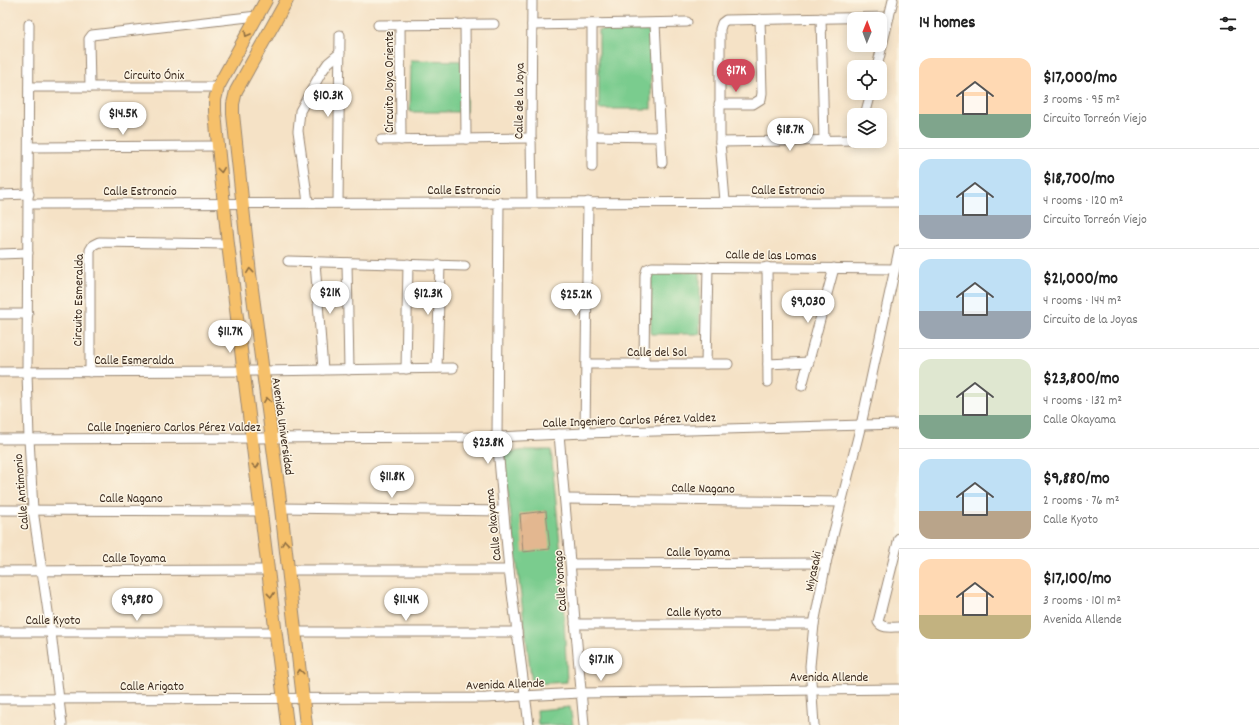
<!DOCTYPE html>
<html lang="en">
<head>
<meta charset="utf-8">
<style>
	:root { --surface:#fff; --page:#f6f6f6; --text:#222; --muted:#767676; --line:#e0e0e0; --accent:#d1495b }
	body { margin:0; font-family:Dekko,sans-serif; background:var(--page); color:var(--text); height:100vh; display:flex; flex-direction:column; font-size:15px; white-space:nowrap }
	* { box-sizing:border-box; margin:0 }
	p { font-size:13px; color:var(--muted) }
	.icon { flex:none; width:22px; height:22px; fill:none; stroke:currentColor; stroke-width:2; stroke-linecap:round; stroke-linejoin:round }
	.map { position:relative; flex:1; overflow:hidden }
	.sheet { display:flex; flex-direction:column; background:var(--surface); width:360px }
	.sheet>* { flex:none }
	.needle { width:26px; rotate:1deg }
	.fabs { position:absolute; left:847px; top:12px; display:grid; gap:8px }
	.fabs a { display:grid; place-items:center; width:40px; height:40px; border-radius:8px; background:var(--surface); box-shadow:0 2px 10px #0003; font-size:20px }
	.price { position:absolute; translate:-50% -34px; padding:0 9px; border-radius:14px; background:#fff; color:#222; font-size:13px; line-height:26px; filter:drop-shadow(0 1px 2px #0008) }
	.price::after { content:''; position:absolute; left:50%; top:24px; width:12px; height:9px; margin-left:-6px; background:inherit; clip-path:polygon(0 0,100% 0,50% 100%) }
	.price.current { background:var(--accent); color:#fff }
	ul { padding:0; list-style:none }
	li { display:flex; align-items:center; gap:12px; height:100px; padding:0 20px }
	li+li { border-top:1px solid var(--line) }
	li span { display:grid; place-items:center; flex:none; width:112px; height:80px; border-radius:12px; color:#555 }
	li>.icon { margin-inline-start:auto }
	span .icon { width:48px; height:48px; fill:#fffc; stroke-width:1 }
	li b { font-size:17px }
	h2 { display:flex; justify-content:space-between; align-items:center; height:48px; padding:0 20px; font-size:17px }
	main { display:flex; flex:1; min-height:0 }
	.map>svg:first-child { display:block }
	.green { fill:#7acc8e; stroke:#5a7b56 }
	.building { fill:#e3b790 }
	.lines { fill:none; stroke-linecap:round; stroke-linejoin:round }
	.minor-casing { stroke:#988672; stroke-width:11 }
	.major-casing { stroke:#988672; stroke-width:14 }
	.minor { stroke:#fff; stroke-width:9 }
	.major { stroke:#f6c06b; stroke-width:12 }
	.oneway { stroke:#8f6e41 }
	.labels { text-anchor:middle; stroke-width:3; stroke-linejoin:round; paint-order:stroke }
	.street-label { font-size:13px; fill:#3b2a1e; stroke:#fcf5e5 }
</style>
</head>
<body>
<main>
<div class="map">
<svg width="899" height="725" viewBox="0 0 899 725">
	<rect width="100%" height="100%" fill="#fcf5e5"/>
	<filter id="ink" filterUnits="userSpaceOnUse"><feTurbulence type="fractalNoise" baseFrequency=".025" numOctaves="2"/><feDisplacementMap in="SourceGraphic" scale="8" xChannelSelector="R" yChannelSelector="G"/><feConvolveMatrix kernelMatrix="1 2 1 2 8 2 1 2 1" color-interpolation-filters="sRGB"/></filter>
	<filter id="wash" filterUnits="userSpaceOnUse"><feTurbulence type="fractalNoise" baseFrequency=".012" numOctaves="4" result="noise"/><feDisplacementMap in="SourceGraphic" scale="16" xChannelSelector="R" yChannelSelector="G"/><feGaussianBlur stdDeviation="0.9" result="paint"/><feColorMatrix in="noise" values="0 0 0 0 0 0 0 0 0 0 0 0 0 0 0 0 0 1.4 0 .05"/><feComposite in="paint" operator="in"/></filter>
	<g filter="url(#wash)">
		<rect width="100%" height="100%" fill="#f5e2c6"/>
		<g class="green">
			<rect x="599" y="30" width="52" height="79"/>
			<polygon points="411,60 467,61 466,112 410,112"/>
			<rect x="651" y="272" width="49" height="62"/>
			<polygon points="526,450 551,450 561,555 567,682 532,684 503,453"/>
			<polygon points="570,707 573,725 538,725 537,710"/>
		</g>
		<g id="blocks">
			<polygon class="building" points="546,511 550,549 523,552 520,514"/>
		</g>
	</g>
	<g filter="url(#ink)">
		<use href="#blocks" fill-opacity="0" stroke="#988672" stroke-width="1"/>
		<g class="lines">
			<g class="minor-casing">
				<g id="minor">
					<polyline points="532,0 531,138 532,202"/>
					<polyline points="821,18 824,141"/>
					<polyline points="655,23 662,163"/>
					<polyline points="29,24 27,372 29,439 33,510 51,632 62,725"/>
					<polyline points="465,24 466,139"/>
					<polyline points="378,25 494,24"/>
					<polyline points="400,25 401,140"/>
					<polyline points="532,25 687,22"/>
					<polyline points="877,67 893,0"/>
					<polyline points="29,87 218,87"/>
					<polyline points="90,87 89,39 92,35 257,16"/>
					<polyline points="719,104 753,104 761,99 762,93 760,19"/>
					<polyline points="865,115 871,93"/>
					<polyline points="592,136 660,137"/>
					<polyline points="381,140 531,138"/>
					<polyline points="720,142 854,140"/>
					<polyline points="29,147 218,146"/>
					<polyline points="592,167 592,24"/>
					<polyline points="0,195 29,194"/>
					<polyline points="725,201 720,142 720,29 722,23 726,20 889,17"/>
					<polyline points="308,202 298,131 300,111 321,73 328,63 340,53"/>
					<polyline points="338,202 340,35"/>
					<polyline points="499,202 497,437 509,570 529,725"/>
					<polyline points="29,204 899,202"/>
					<polyline points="0,254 28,253"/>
					<polyline points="288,261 465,266"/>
					<polyline points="315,262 323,370"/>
					<polyline points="347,263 349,370"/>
					<polyline points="767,267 768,382"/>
					<polyline points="0,314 28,314"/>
					<polyline points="586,364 728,364"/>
					<polyline points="644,364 645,275 647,269 652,267 895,269"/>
					<polyline points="706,364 708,267"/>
					<polyline points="768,364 809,362"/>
					<polyline points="437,368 440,265"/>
					<polyline points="406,369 408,264"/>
					<polyline points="0,372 262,371 453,368"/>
					<polyline points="90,372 90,250 93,245 99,242 228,244"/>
					<polyline points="802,386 834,268"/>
					<polyline points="585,433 588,202"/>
					<polyline points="559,434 584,725"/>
					<polyline points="0,439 497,437 585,433 899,424"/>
					<polyline points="565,499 841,502"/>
					<polyline points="281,508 503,511"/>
					<polyline points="0,510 261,511"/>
					<path d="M 899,538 L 878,622 C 882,629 892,627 899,627"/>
					<polyline points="571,564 826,563"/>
					<polyline points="288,570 509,570"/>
					<polyline points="0,571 268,570"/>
					<polyline points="575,624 814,624"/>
					<polyline points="0,632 275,632"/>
					<polyline points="296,632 517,632"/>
					<polyline points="0,699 486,698 580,693 899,689"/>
					<polyline points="814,725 810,666 814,624 826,563 861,425 899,250"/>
				</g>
			</g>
			<g class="major-casing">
				<g id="major">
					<polyline points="266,0 218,87 215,100 215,111 218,146 228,244 287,725"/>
					<polyline points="287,0 236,91 233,104 233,114 250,274 281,508 306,725"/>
				</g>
			</g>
			<use href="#minor" class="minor"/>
			<use href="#major" class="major"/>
		</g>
		<defs><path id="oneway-chevron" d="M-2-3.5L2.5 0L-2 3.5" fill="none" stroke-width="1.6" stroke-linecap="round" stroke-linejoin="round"/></defs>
		<g class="oneway">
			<use href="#oneway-chevron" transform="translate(247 34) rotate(119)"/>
			<use href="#oneway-chevron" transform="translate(221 170) rotate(83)"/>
			<use href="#oneway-chevron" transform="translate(250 271) rotate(-96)"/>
			<use href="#oneway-chevron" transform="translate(267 400) rotate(-98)"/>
			<use href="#oneway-chevron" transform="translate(256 466) rotate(83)"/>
			<use href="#oneway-chevron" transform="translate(285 543) rotate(-96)"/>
			<use href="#oneway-chevron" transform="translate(271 595) rotate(84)"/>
			<use href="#oneway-chevron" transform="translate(300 672) rotate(-97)"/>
		</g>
	</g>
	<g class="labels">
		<g class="street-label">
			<text x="154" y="79">Circuito Ónix</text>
			<text transform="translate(388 82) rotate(-90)" y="5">Circuito Joya Oriente</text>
			<text transform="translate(518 101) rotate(-89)" y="5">Calle de la Joya</text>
			<text x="464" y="194">Calle Estroncio</text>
			<text x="788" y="194">Calle Estroncio</text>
			<text x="140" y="195">Calle Estroncio</text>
			<text transform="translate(771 254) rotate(1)" y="5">Calle de las Lomas</text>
			<text transform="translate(77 300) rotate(-89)" y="5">Circuito Esmeralda</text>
			<text x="657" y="356">Calle del Sol</text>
			<text x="134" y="364">Calle Esmeralda</text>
			<text transform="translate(629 419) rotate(-2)" y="5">Calle Ingeniero Carlos Pérez Valdez</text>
			<text x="174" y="431">Calle Ingeniero Carlos Pérez Valdez</text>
			<text transform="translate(284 426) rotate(82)" y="5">Avenida Universidad</text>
			<text transform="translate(703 487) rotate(1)" y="5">Calle Nagano</text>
			<text transform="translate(20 492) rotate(-95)" y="5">Calle Antimonio</text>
			<text x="131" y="502">Calle Nagano</text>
			<text transform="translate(492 525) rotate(-96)" y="5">Calle Okayama</text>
			<text x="698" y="556">Calle Toyama</text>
			<text x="134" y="562">Calle Toyama</text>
			<text transform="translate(812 571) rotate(-78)" y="5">Miyasaki</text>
			<text transform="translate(559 581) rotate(-94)" y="5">Calle Yonago</text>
			<text x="694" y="616">Calle Kyoto</text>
			<text x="53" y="624">Calle Kyoto</text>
			<text x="829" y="681">Avenida Allende</text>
			<text transform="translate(505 683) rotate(-2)" y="5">Avenida Allende</text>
			<text x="152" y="690">Calle Arigato</text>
		</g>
	</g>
</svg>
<div class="fabs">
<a><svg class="needle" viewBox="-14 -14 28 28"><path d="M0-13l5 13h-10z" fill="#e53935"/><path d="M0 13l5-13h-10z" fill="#767676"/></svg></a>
<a><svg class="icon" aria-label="locate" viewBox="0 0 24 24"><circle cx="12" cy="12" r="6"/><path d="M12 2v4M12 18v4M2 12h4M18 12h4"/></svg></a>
<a><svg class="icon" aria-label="layers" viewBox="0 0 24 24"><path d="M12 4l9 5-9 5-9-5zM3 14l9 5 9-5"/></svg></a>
</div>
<b class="price current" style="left:736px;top:93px">$17K</b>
<b class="price" style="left:328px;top:118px">$10.3K</b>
<b class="price" style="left:123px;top:136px">$14.5K</b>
<b class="price" style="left:790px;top:152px">$18.7K</b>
<b class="price" style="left:330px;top:315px">$21K</b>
<b class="price" style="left:428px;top:316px">$12.3K</b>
<b class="price" style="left:576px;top:317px">$25.2K</b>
<b class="price" style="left:808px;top:324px">$9,030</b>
<b class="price" style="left:230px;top:354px">$11.7K</b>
<b class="price" style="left:488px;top:465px">$23.8K</b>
<b class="price" style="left:392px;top:499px">$11.8K</b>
<b class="price" style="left:137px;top:622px">$9,880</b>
<b class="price" style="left:406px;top:622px">$11.4K</b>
<b class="price" style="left:601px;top:682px">$17.1K</b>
</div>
<section class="sheet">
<h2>14 homes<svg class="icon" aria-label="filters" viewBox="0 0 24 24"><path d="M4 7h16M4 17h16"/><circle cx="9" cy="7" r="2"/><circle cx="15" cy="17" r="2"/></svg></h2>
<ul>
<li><span style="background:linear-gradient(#ffd9b3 70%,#7fa58c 0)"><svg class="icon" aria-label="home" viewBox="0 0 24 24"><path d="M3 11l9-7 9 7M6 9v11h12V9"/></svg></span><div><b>$17,000/mo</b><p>3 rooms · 95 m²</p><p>Circuito Torreón Viejo</p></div></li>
<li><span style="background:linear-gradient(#bfe0f5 70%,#9aa5b1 0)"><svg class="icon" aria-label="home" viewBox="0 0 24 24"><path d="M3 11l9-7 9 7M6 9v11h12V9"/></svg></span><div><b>$18,700/mo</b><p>4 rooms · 120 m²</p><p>Circuito Torreón Viejo</p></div></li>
<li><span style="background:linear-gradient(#bfe0f5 65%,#9aa5b1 0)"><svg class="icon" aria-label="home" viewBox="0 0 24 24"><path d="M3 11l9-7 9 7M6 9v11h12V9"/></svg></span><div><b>$21,000/mo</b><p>4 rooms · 144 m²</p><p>Circuito de la Joyas</p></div></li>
<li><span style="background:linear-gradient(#dfe7d0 70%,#7fa58c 0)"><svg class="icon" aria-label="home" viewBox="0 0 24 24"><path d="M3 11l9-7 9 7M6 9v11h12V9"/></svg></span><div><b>$23,800/mo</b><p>4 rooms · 132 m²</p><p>Calle Okayama</p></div></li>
<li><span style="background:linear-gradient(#bfe0f5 65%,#b9a48a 0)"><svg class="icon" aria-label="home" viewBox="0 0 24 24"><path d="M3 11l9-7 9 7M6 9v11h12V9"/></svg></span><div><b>$9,880/mo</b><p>2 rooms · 76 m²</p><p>Calle Kyoto</p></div></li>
<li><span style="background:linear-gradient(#ffd9b3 70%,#c2b280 0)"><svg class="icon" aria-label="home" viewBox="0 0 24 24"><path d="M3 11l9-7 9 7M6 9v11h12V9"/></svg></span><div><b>$17,100/mo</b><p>3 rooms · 101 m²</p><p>Avenida Allende</p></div></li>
</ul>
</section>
</main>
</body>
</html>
